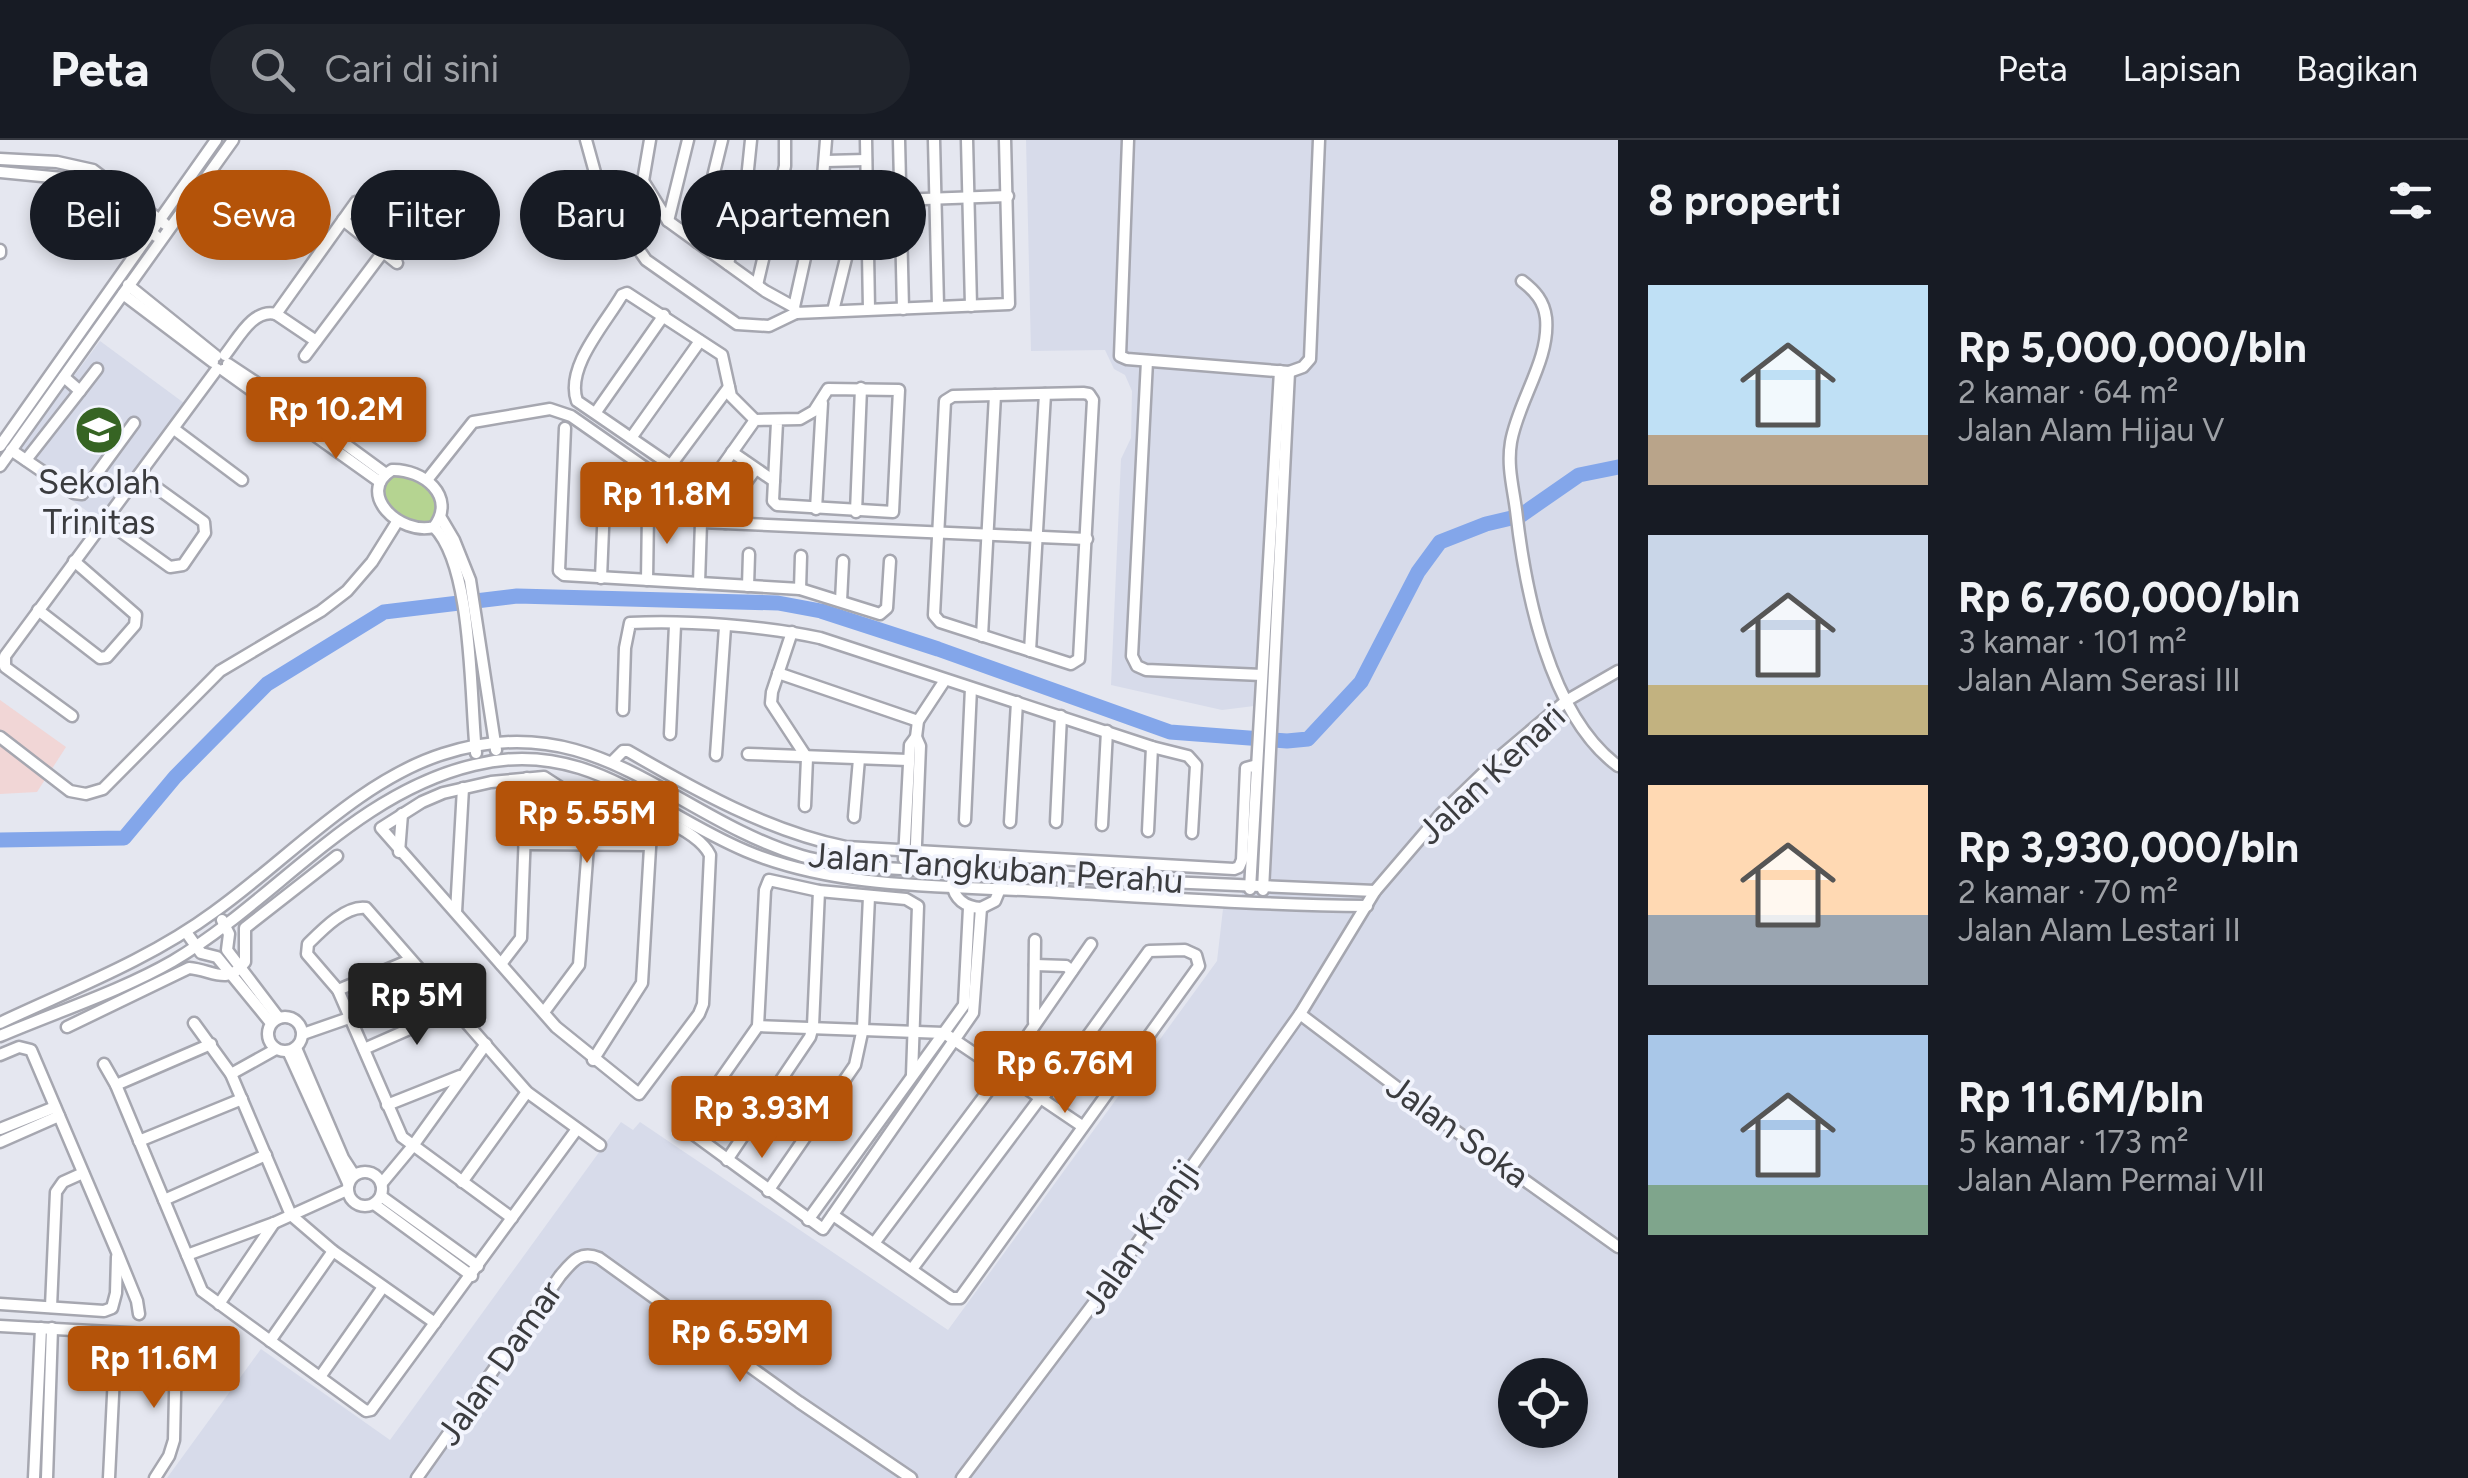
<!DOCTYPE html>
<html lang="id">
<head>
<meta charset="utf-8">
<style>
	:root { --surface:#171b24; --page:#20242c; --text:#f1f3f6; --muted:#9ea1a6; --line:#363941; --accent:#b45309 }
	body { margin:0; font-family:Figtree,sans-serif; background:var(--page); color:var(--text); height:100vh; display:flex; flex-direction:column; font-size:38px; white-space:nowrap }
	* { box-sizing:border-box; margin:0 }
	p { font-size:32px; color:var(--muted) }
	.icon { flex:none; width:55px; height:55px; fill:none; stroke:currentColor; stroke-width:2; stroke-linecap:round; stroke-linejoin:round }
	.map { position:relative; flex:1; overflow:hidden }
	.details { display:flex; flex-direction:column; background:var(--surface); width:850px }
	.details>* { flex:none }
	.hud { position:absolute; left:30px; top:30px; width:950px; height:90px; display:flex; gap:20px }
	.buttons { position:absolute; left:1498px; top:1218px; display:grid; gap:20px }
	.buttons a { display:grid; place-items:center; width:90px; height:90px; border-radius:50%; background:var(--surface); box-shadow:0 5px 15px #0003; font-size:50px }
	.price { position:absolute; translate:-50% -85px; padding:0 22px; border-radius:10px; background:var(--accent); color:#fff; font-size:32px; line-height:65px; filter:drop-shadow(0 2px 5px #0008) }
	.price::after { content:''; position:absolute; left:50%; top:60px; width:30px; height:22px; margin-left:-15px; background:inherit; clip-path:polygon(0 0,100% 0,50% 100%) }
	.price.current { background:#222; color:#fff }
	ul { padding:0; list-style:none }
	li { display:flex; align-items:center; gap:30px; height:250px; padding:0 30px }
	li span { display:grid; place-items:center; flex:none; width:280px; height:200px; border-radius:0px; color:#555 }
	li>.icon { margin-inline-start:auto }
	span .icon { width:120px; height:120px; fill:#fffc; stroke-width:1 }
	li b { font-size:42px }
	h2 { display:flex; justify-content:space-between; align-items:center; height:120px; padding:0 30px; font-size:42px }
	.chip { padding:0 35px; border-radius:45px; background:var(--surface); box-shadow:0 5px 15px #0003; font-size:35px; line-height:90px }
	.chip.current { background:var(--accent); color:#fff }
	header { display:flex; align-items:center; gap:60px; box-sizing:border-box; height:140px; padding:0 50px; background:var(--surface); border-bottom:2px solid var(--line) }
	header strong { font-size:48px }
	nav { display:flex; gap:55px; margin-inline-start:auto; font-size:35px }
	.search { width:700px; height:90px; background:var(--page); display:flex; align-items:center; gap:25px; box-sizing:border-box; padding:0 35px; border-radius:55px; color:var(--muted); font-size:38px }
	main { display:flex; flex:1; min-height:0 }
	.map>svg:first-child { display:block }
	.commercial { fill:#f1d6d6 }
	.built { fill:#d7dbea; fill-rule:evenodd }
	.green { fill:#b5d491 }
	.lines { fill:none; stroke-linecap:round; stroke-linejoin:round }
	.river { stroke:#83a6ea; stroke-width:15 }
	.minor-casing { stroke:#a6a7b0; stroke-width:15 }
	.minor { stroke:#fff; stroke-width:10 }
	.labels { text-anchor:middle; stroke-width:8; stroke-linejoin:round; paint-order:stroke }
	.poi-label { font-size:35px; fill:#3b3c3f; stroke:#f2f4fd }
	.street-label { font-size:35px; fill:#3b3c3f; stroke:#f2f4fd }
</style>
</head>
<body>
<header>
<strong>Peta</strong>
<div class="search"><svg class="icon" aria-label="search" viewBox="0 0 24 24"><circle cx="10" cy="10" r="6"/><path d="M15 15l6 6"/></svg>Cari di sini</div>
<nav><a>Peta</a><a>Lapisan</a><a>Bagikan</a></nav>
</header>
<main>
<div class="map">
<svg width="1618" height="1338" viewBox="0 0 1618 1338">
	<rect width="100%" height="100%" fill="#e5e7f0"/>
	<polygon class="commercial" points="0,560 66,607 37,652 0,654"/>
	<g class="built">
		<path d="M 1026,0 L 1618,0 L 1618,1338 L 167,1338 L 261,1209 L 390,1300 L 621,982 L 633,990 L 640,982 L 948,1190 L 1217,821 L 1223,769 L 1241,769 L 1254,566 L 1222,570 L 1111,545 L 1121,319 L 1131,298 L 1132,251 L 1125,235 L 1114,229 L 1105,210 L 1031,211 ZM 1515,1235 L 1570,1235 L 1570,1290 L 1515,1290 Z"/>
		<polygon points="100,201 184,263 98,379 13,318"/>
	</g>
	<polygon class="green" points="393,332 427,341 441,365 434,387 397,380 382,360 384,337"/>
	<g class="lines">
		<polyline class="river" points="0,700 124,698 175,637 267,544 384,472 517,456 778,463 821,471 938,509 1170,592 1287,601 1308,599 1361,542 1418,432 1440,402 1486,384 1520,376 1579,335 1618,327"/>
		<g class="minor-casing">
			<g id="minor">
				<polyline points="586,0 599,47 631,75 637,84 637,107 646,120 737,184 769,186 796,173"/>
				<polyline points="650,0 643,41 668,81 765,151 794,167 796,173"/>
				<polyline points="866,0 869,169"/>
				<polyline points="899,0 903,169"/>
				<polyline points="934,0 938,166"/>
				<polyline points="967,0 971,166"/>
				<polyline points="1128,0 1120,216 1127,219 1289,232 1303,227 1310,219 1319,0"/>
				<polyline points="0,19 57,22 93,30 165,84"/>
				<polyline points="826,21 866,20"/>
				<polyline points="0,32 83,40 156,96"/>
				<polyline points="868,61 1008,56"/>
				<polyline points="343,80 397,123"/>
				<polyline points="668,81 688,0"/>
				<polyline points="697,102 722,0"/>
				<polyline points="0,110 0,113"/>
				<polyline points="728,124 747,39 751,0"/>
				<path d="M 1522,141 C 1535,151 1544,161 1546,178 C 1550,220 1518,261 1511,302 C 1507,326 1513,347 1516,370 C 1525,450 1549,575 1618,626"/>
				<polyline points="128,145 216,216"/>
				<polyline points="757,145 785,26 785,0"/>
				<polyline points="123,154 213,222"/>
				<polyline points="794,167 823,37 826,0"/>
				<polyline points="833,171 864,45"/>
				<polyline points="796,173 1009,164 1005,0"/>
				<polyline points="276,174 356,62"/>
				<polyline points="276,174 316,201"/>
				<path d="M 225,215 C 238,199 253,168 276,174"/>
				<polyline points="305,216 383,112"/>
				<polyline points="1147,221 1132,516 1137,526 1146,530 1262,535"/>
				<polyline points="228,224 304,274 386,334"/>
				<polyline points="223,230 380,342"/>
				<polyline points="64,237 80,251 97,229"/>
				<polygon points="1083,253 1089,254 1093,260 1079,519 1071,524 940,482 934,475 945,261 953,256"/>
				<polyline points="596,272 664,175"/>
				<path d="M 755,280 L 709,345 L 698,344 L 577,261 C 565,227 606,183 622,155 L 627,153 L 722,215 L 731,256 L 755,280 L 800,279 L 814,271 L 828,249 L 899,250 L 893,372 L 777,365 L 773,361 L 777,282"/>
				<polyline points="565,288 559,431 564,435 800,449 880,474 887,468 890,421"/>
				<polyline points="174,289 242,340"/>
				<polyline points="631,298 700,201"/>
				<polyline points="0,306 216,0"/>
				<polyline points="11,310 74,353 82,354 134,283"/>
				<polyline points="732,312 774,341"/>
				<polyline points="26,320 80,251"/>
				<polyline points="671,325 729,247"/>
				<polyline points="0,326 233,0"/>
				<path d="M 392,330 C 423,329 457,356 434,387 C 400,396 355,353 392,330 Z"/>
				<polyline points="427,340 473,282 550,269 571,276 694,362 701,382 1087,399"/>
				<polyline points="816,369 822,263"/>
				<polyline points="856,372 861,248"/>
				<polyline points="441,378 454,400 470,440 496,610"/>
				<polyline points="106,381 170,427 183,425 205,393 204,382 139,335"/>
				<polyline points="725,383 728,367 755,330"/>
				<path d="M 434,387 C 473,426 470,557 476,613"/>
				<polyline points="601,438 605,340"/>
				<polyline points="647,440 648,373"/>
				<polyline points="699,443 701,382"/>
				<polyline points="748,446 749,414"/>
				<polyline points="800,449 801,416"/>
				<polyline points="841,461 843,421"/>
				<polyline points="38,470 100,518 107,517 135,485 136,475 74,421"/>
				<polyline points="792,492 772,552 771,563 807,618 805,666"/>
				<polyline points="982,496 995,255"/>
				<polyline points="1030,511 1045,254"/>
				<polyline points="778,533 918,581"/>
				<path d="M 623,570 L 625,508 L 630,483 C 686,480 765,486 820,498 L 1152,607 L 1188,616 L 1196,625 L 1192,693"/>
				<polyline points="72,576 5,527 5,516 217,229"/>
				<polyline points="670,594 675,485"/>
				<polyline points="0,597 70,651 86,654 103,649 220,531 321,471 347,451 372,422 397,382"/>
				<polyline points="748,614 908,620"/>
				<polyline points="716,615 725,487"/>
				<path d="M 613,621 L 623,611 L 628,611 C 697,651 768,691 846,707 L 1234,729 L 1239,727 L 1242,720 L 1246,628 L 1257,625"/>
				<path d="M 578,659 L 589,653 L 596,656 L 600,668 L 597,674 L 584,677 L 579,673 L 578,659 L 544,637 L 491,642 L 443,653 L 422,662 L 381,688 L 556,887 L 639,954 L 699,874 L 703,864 L 710,715 C 697,688 629,663 600,661"/>
				<polyline points="854,677 859,619"/>
				<polyline points="965,680 971,548"/>
				<polyline points="1010,682 1017,562"/>
				<polyline points="1056,682 1061,576"/>
				<polyline points="1102,685 1107,591"/>
				<polyline points="1148,691 1152,607"/>
				<polyline points="524,704 650,705"/>
				<polyline points="399,712 402,674"/>
				<polyline points="904,719 910,605 916,597 918,581 945,540"/>
				<polyline points="915,728 920,606 916,597"/>
				<path d="M 952,743 C 954,759 965,767 981,768 L 995,761 L 1002,744"/>
				<polyline points="1250,749 1280,231"/>
				<polyline points="1263,750 1289,232"/>
				<polyline points="456,772 463,648"/>
				<polyline points="222,780 229,794 227,810 278,877"/>
				<polyline points="186,792 201,813 217,817 271,883"/>
				<polyline points="501,824 521,798 527,638"/>
				<polyline points="1035,825 1066,826 1072,831"/>
				<polyline points="338,850 410,820"/>
				<polyline points="544,872 579,825 588,706"/>
				<polyline points="1300,874 1432,974 1618,1107"/>
				<circle cx="285" cy="894" r="17"/>
				<polyline points="1034,882 1035,800"/>
				<path d="M 0,883 C 72,849 149,820 214,772 C 286,721 358,641 443,614 C 596,565 672,677 802,716 C 855,731 934,729 990,733 C 1118,740 1247,746 1375,751"/>
				<polyline points="194,883 231,934 291,1075 333,1111 435,1183"/>
				<polyline points="758,886 944,893 1082,986"/>
				<path d="M 67,887 L 189,828 C 213,830 227,846 245,822 L 245,788 L 337,716"/>
				<polyline points="303,894 349,878"/>
				<path d="M 0,896 C 56,872 121,851 173,821 C 276,760 353,654 474,625 C 586,597 651,671 746,711 C 836,749 947,746 1043,751 C 1151,757 1259,765 1367,766"/>
				<polyline points="296,908 343,1018 354,1035"/>
				<polyline points="364,909 455,869"/>
				<polyline points="288,911 348,1043"/>
				<polyline points="0,915 19,907 31,910 117,1112 137,1161 139,1174"/>
				<polyline points="593,920 642,843 652,674"/>
				<polyline points="104,924 116,945 202,1151 366,1271 371,1270 577,989"/>
				<polyline points="231,934 276,909"/>
				<polyline points="912,935 918,766 906,759 819,751 769,740 765,750 758,886 692,980 689,991 823,1089 973,873 981,768"/>
				<polyline points="116,945 211,904"/>
				<polyline points="387,965 460,936"/>
				<polyline points="0,989 55,967"/>
				<polyline points="139,1001 242,959"/>
				<polyline points="0,1002 59,976"/>
				<polyline points="727,1020 810,897 813,886 819,751"/>
				<circle cx="365" cy="1049" r="17"/>
				<polyline points="462,1042 527,952"/>
				<polyline points="382,1043 412,1007 486,904"/>
				<polyline points="768,1051 855,925 863,888 869,757"/>
				<polyline points="381,1056 478,1126"/>
				<polyline points="164,1060 266,1015"/>
				<polyline points="374,1064 472,1136"/>
				<polyline points="833,1075 952,1158 960,1158 1199,826 1196,815 1185,810 1149,811 1042,959"/>
				<path d="M 512,1078 L 402,997 L 338,850 L 307,814 L 308,804 C 322,790 346,765 366,768 L 527,952 L 600,1005"/>
				<polyline points="808,1080 964,865 969,768"/>
				<polyline points="875,1102 1003,931 1091,804"/>
				<polyline points="187,1115 274,1083 347,1050"/>
				<polyline points="912,1129 1041,957"/>
				<polyline points="0,1164 104,1171 112,1168 116,1153 117,1117"/>
				<polyline points="219,1164 274,1083"/>
				<polyline points="51,1167 56,1052 63,1042 83,1033"/>
				<polyline points="0,1186 165,1195 173,1200 176,1209 174,1300 169,1316 155,1338"/>
				<polyline points="270,1201 333,1111"/>
				<polyline points="175,1213 215,1237"/>
				<polyline points="320,1237 383,1147"/>
				<polyline points="34,1338 41,1188"/>
				<polyline points="47,1338 52,1188"/>
				<polyline points="109,1338 116,1194"/>
				<path d="M 417,1338 L 560,1136 C 572,1122 580,1110 599,1118 L 799,1262 L 911,1338"/>
				<polyline points="962,1338 1109,1143 1300,874 1375,751 1441,674 1502,615 1566,561 1618,531"/>
			</g>
		</g>
		<use href="#minor" class="minor"/>
	</g>
	<defs>
		<g id="school-disc" transform="scale(2.5)"><circle r="9.5" fill="#366423" stroke="#f2f4fd"/><path d="M0-5L7-2L0 1L-7-2ZM-4 1L0 2.5L4 1V4Q0 6-4 4Z" fill="#fff"/></g>
	</defs>
	<g fill-rule="evenodd">
		<use href="#school-disc" x="99" y="290"/>
	</g>
	<g class="labels">
		<g class="poi-label">
			<text x="99" y="354">Sekolah<tspan x="99" dy="40">Trinitas</tspan></text>
		</g>
		<g class="street-label">
			<text transform="translate(1491 634) rotate(-43)" y="12">Jalan Kenari</text>
			<text transform="translate(996 728) rotate(4)" y="12">Jalan Tangkuban Perahu</text>
			<text transform="translate(1458 991) rotate(36)" y="12">Jalan Soka</text>
			<text transform="translate(1140 1097) rotate(-55)" y="12">Jalan Kranji</text>
			<text transform="translate(499 1223) rotate(-55)" y="12">Jalan Damar</text>
		</g>
	</g>
</svg>
<div class="buttons">
<a><svg class="icon" aria-label="locate" viewBox="0 0 24 24"><circle cx="12" cy="12" r="6"/><path d="M12 2v4M12 18v4M2 12h4M18 12h4"/></svg></a>
</div>
<b class="price" style="left:336px;top:322px">Rp 10.2M</b>
<b class="price" style="left:667px;top:407px">Rp 11.8M</b>
<b class="price" style="left:587px;top:726px">Rp 5.55M</b>
<b class="price current" style="left:417px;top:908px">Rp 5M</b>
<b class="price" style="left:1065px;top:976px">Rp 6.76M</b>
<b class="price" style="left:762px;top:1021px">Rp 3.93M</b>
<b class="price" style="left:740px;top:1245px">Rp 6.59M</b>
<b class="price" style="left:154px;top:1271px">Rp 11.6M</b>
<div class="hud">
<a class="chip">Beli</a>
<a class="chip current">Sewa</a>
<a class="chip">Filter</a>
<a class="chip">Baru</a>
<a class="chip">Apartemen</a>
</div>
</div>
<section class="details">
<h2>8 properti<svg class="icon" aria-label="filters" viewBox="0 0 24 24"><path d="M4 7h16M4 17h16"/><circle cx="9" cy="7" r="2"/><circle cx="15" cy="17" r="2"/></svg></h2>
<ul>
<li><span style="background:linear-gradient(#bfe0f5 75%,#b9a48a 0)"><svg class="icon" aria-label="home" viewBox="0 0 24 24"><path d="M3 11l9-7 9 7M6 9v11h12V9"/></svg></span><div><b>Rp 5,000,000/bln</b><p>2 kamar · 64 m²</p><p>Jalan Alam Hijau V</p></div></li>
<li><span style="background:linear-gradient(#c9d6e8 75%,#c2b280 0)"><svg class="icon" aria-label="home" viewBox="0 0 24 24"><path d="M3 11l9-7 9 7M6 9v11h12V9"/></svg></span><div><b>Rp 6,760,000/bln</b><p>3 kamar · 101 m²</p><p>Jalan Alam Serasi III</p></div></li>
<li><span style="background:linear-gradient(#ffd9b3 65%,#9aa5b1 0)"><svg class="icon" aria-label="home" viewBox="0 0 24 24"><path d="M3 11l9-7 9 7M6 9v11h12V9"/></svg></span><div><b>Rp 3,930,000/bln</b><p>2 kamar · 70 m²</p><p>Jalan Alam Lestari II</p></div></li>
<li><span style="background:linear-gradient(#a9c7e8 75%,#7fa58c 0)"><svg class="icon" aria-label="home" viewBox="0 0 24 24"><path d="M3 11l9-7 9 7M6 9v11h12V9"/></svg></span><div><b>Rp 11.6M/bln</b><p>5 kamar · 173 m²</p><p>Jalan Alam Permai VII</p></div></li>
</ul>
</section>
</main>
</body>
</html>
